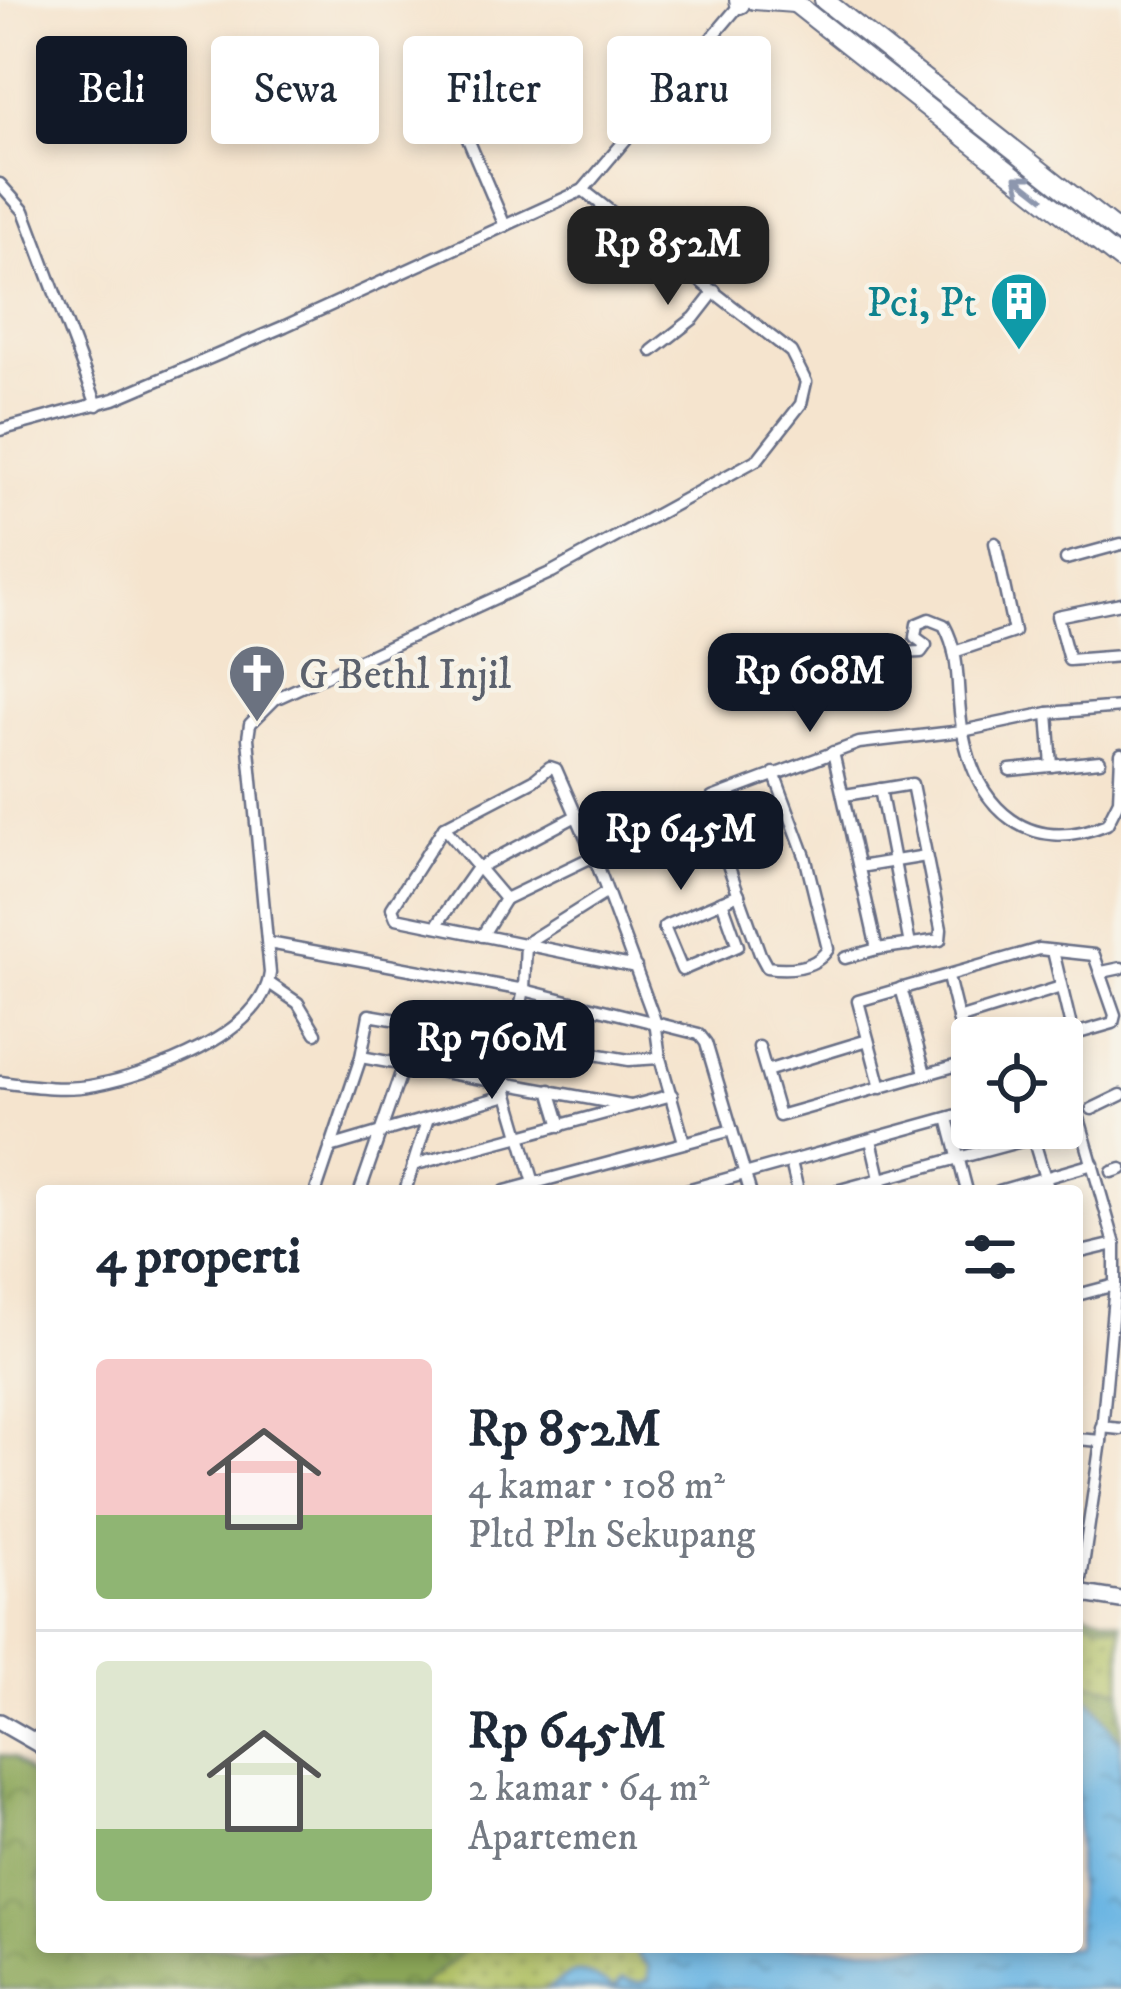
<!DOCTYPE html>
<html lang="id">
<head>
<meta charset="utf-8">
<style>
	:root { --surface:#fff; --page:#f2f2f3; --text:#1f2937; --muted:#747a83; --line:#e0e1e3; --accent:#111827 }
	body { margin:0; font-family:"IM FELL DW Pica",serif; background:var(--page); color:var(--text); height:100vh; display:flex; flex-direction:column; font-size:45px; white-space:nowrap }
	* { box-sizing:border-box; margin:0 }
	p { font-size:39px; color:var(--muted) }
	.icon { flex:none; width:66px; height:66px; fill:none; stroke:currentColor; stroke-width:2; stroke-linecap:round; stroke-linejoin:round }
	.map { position:relative; flex:1; overflow:hidden }
	.details { position:absolute; left:36px; top:1185px; width:1047px; height:768px; display:flex; flex-direction:column; background:var(--surface); border-radius:12px; box-shadow:0 6px 18px #0003 }
	.details>* { flex:none }
	.guide { position:absolute; left:36px; top:36px; width:1050px; height:108px; display:flex; gap:24px }
	.fabs { position:absolute; left:951px; top:1017px; display:grid; gap:24px }
	.fabs a { display:grid; place-items:center; width:132px; height:132px; border-radius:12px; background:var(--surface); box-shadow:0 6px 18px #0003; font-size:60px }
	.price { position:absolute; translate:-50% -102px; padding:0 27px; border-radius:24px; background:var(--accent); color:#fff; font-size:39px; line-height:78px; filter:drop-shadow(0 3px 6px #0008) }
	.price::after { content:''; position:absolute; left:50%; top:72px; width:36px; height:27px; margin-left:-18px; background:inherit; clip-path:polygon(0 0,100% 0,50% 100%) }
	.price.current { background:#222; color:#fff }
	ul { padding:0; list-style:none }
	li { display:flex; align-items:center; gap:36px; height:300px; padding:0 60px }
	li+li { border-top:3px solid var(--line) }
	li span { display:grid; place-items:center; flex:none; width:336px; height:240px; border-radius:12px; color:#555 }
	li>.icon { margin-inline-start:auto }
	span .icon { width:144px; height:144px; fill:#fffc; stroke-width:1 }
	li b { font-size:51px }
	h2 { display:flex; justify-content:space-between; align-items:center; height:144px; padding:0 60px; font-size:51px }
	.tag { padding:0 42px; border-radius:12px; background:var(--surface); box-shadow:0 6px 18px #0003; font-size:42px; line-height:108px }
	.tag.current { background:var(--accent); color:#fff }
	.map>svg:first-child { display:block }
	.forest { fill:url(#forest-crowns); stroke:#536a5b; stroke-width:3 }
	.park { fill:url(#park-dots); stroke:#657760; stroke-width:3 }
	.water { fill:url(#water-ripples); stroke:#4372a0; stroke-width:3 }
	.lines { fill:none; stroke-linecap:round; stroke-linejoin:round }
	.street-casing { stroke:#676e85; stroke-width:15 }
	.secondary-casing { stroke:#676e85; stroke-width:20 }
	.highway-casing { stroke:#676e85; stroke-width:22 }
	.street { stroke:#fff; stroke-width:10 }
	.secondary { stroke:#fff; stroke-width:15 }
	.highway { stroke:#fff; stroke-width:18 }
	.oneway { stroke:#8d97ae }
	.labels { text-anchor:middle; stroke-width:9; stroke-linejoin:round; paint-order:stroke }
	.culture-label { font-size:42px; fill:#0d838f; stroke:#f7f3e8; text-anchor:end }
	.worship-label { font-size:42px; fill:#5b616d; stroke:#f7f3e8; text-anchor:start }
</style>
</head>
<body>
<div class="map">
<svg width="1121" height="1989" viewBox="0 0 1121 1989">
	<defs>
		<pattern id="forest-crowns" width="20" height="18" patternUnits="userSpaceOnUse" patternTransform="scale(3)"><rect width="20" height="18" fill="#8ba658"/><path d="M2 6a3 3 0 1 1 6 0M12 15a3 3 0 1 1 6 0" fill="none" stroke="#71884c"/></pattern>
		<pattern id="park-dots" width="8" height="8" patternUnits="userSpaceOnUse" patternTransform="scale(3)"><rect width="8" height="8" fill="#afbf62"/><path d="M2 2h.1M6 6h.1" fill="none" stroke="#8e9c54" stroke-width="1.8" stroke-linecap="round"/></pattern>
		<pattern id="water-ripples" width="26" height="14" patternUnits="userSpaceOnUse" patternTransform="scale(3)"><rect width="26" height="14" fill="#6bb5e3"/><path d="M2 4q2-2 4 0t4 0M15 11q2-2 4 0t4 0" fill="none" stroke="#5794bb"/></pattern>
	</defs>
	<rect width="100%" height="100%" fill="#f7f3e8"/>
	<filter id="ink" filterUnits="userSpaceOnUse"><feTurbulence type="fractalNoise" baseFrequency=".00833" numOctaves="2"/><feDisplacementMap in="SourceGraphic" scale="24" xChannelSelector="R" yChannelSelector="G"/><feConvolveMatrix kernelMatrix="1 2 1 2 8 2 1 2 1" color-interpolation-filters="sRGB"/></filter>
	<filter id="wash" filterUnits="userSpaceOnUse"><feTurbulence type="fractalNoise" baseFrequency=".004" numOctaves="4" result="noise"/><feDisplacementMap in="SourceGraphic" scale="48" xChannelSelector="R" yChannelSelector="G"/><feGaussianBlur stdDeviation="2.7" result="paint"/><feColorMatrix in="noise" values="0 0 0 0 0 0 0 0 0 0 0 0 0 0 0 0 0 1.4 0 .05"/><feComposite in="paint" operator="in"/></filter>
	<g filter="url(#wash)">
		<rect width="100%" height="100%" fill="#f5e4ce"/>
		<g class="forest">
			<polygon points="1077,1611 1121,1622 1121,1743 1095,1705 1077,1691"/>
			<polygon points="0,1755 14,1758 42,1785 42,1947 639,1947 548,1989 0,1989"/>
		</g>
		<g class="park">
			<polygon points="1077,1618 1121,1627 1121,1690 1077,1680"/>
			<polygon points="469,1947 674,1947 674,1989 417,1989"/>
		</g>
		<path class="water" d="M 1077,1691 L 1095,1705 L 1121,1743 L 1121,1989 L 548,1989 C 578,1964 583,1971 615,1988 L 622,1979 L 639,1983 L 649,1980 L 649,1966 L 637,1955 L 639,1947 L 1077,1947 Z"/>
	</g>
	<g filter="url(#ink)">
		<g class="lines">
			<g class="street-casing">
				<g id="street">
					<polyline points="456,111 505,226"/>
					<polyline points="0,184 24,211 97,405"/>
					<polyline points="652,351 694,318 715,291"/>
					<polyline points="0,430 114,399 285,326 583,190 742,2"/>
					<polyline points="1066,559 1121,544"/>
					<polyline points="1121,603 1057,616 1069,660 1121,656"/>
					<polyline points="954,652 1014,632 995,543"/>
					<path d="M 844,656 L 921,652 L 926,645 L 915,637 L 917,624 L 929,619 L 944,625 C 963,659 955,697 963,733 C 978,811 1030,856 1107,824 L 1119,800 L 1121,754"/>
					<polyline points="1048,713 1052,766"/>
					<polyline points="833,752 877,949 940,940 941,929 912,784 845,795"/>
					<polyline points="1010,770 1100,761"/>
					<path d="M 774,773 L 805,856 L 828,949 C 815,969 788,970 767,967 L 760,954 L 712,820 L 709,807 L 712,798 L 859,743 L 962,731 L 1048,713 L 1121,707"/>
					<polyline points="880,789 910,945"/>
					<polyline points="444,827 505,899 594,856"/>
					<polyline points="859,867 926,856"/>
					<polyline points="722,901 738,946 682,970 664,927 667,925 739,894"/>
					<polyline points="436,926 476,869 576,816"/>
					<polyline points="482,936 505,899"/>
					<polyline points="269,943 524,990 699,1034 706,1043 750,1191"/>
					<polyline points="1053,951 1073,1035"/>
					<polyline points="845,958 877,949"/>
					<polyline points="636,967 396,918 392,908 444,827 534,780 550,767 556,769 594,856 655,1021 660,1058 684,1142"/>
					<polyline points="1102,972 1121,968"/>
					<polyline points="948,977 969,1062"/>
					<polyline points="269,983 298,1003 316,1033"/>
					<polyline points="901,988 925,1073"/>
					<polyline points="958,1019 1061,987"/>
					<polyline points="759,1047 779,1116 972,1061"/>
					<polyline points="361,1057 630,1106"/>
					<polyline points="766,1071 868,1040"/>
					<path d="M 0,1082 C 31,1086 64,1091 95,1085 C 149,1075 262,1035 270,973 L 248,738 L 250,724 L 275,699 L 552,572 L 758,459 L 801,404 L 806,382 L 791,352 L 583,190"/>
					<polyline points="1062,1087 1071,1090 1115,1244 1115,1285 1101,1441 1079,1593"/>
					<polyline points="881,1088 858,1001 1039,949 1094,955 1115,1015 1113,1023 1061,1038"/>
					<polyline points="550,1090 561,1126"/>
					<polyline points="1092,1109 1121,1095"/>
					<polyline points="948,1118 967,1191"/>
					<polyline points="1030,1128 1049,1191"/>
					<polyline points="871,1140 883,1191"/>
					<polyline points="330,1147 507,1095"/>
					<polyline points="791,1162 798,1191"/>
					<polyline points="413,1165 672,1095"/>
					<polyline points="1112,1172 1121,1169"/>
					<polyline points="534,1183 504,1081 524,990 526,943 607,892"/>
					<polyline points="316,1191 361,1057 369,1015 629,1060 660,1058"/>
					<polyline points="360,1191 404,1064"/>
					<polyline points="405,1191 427,1121"/>
					<polyline points="505,1191 732,1130"/>
					<polyline points="683,1191 972,1111"/>
					<polyline points="836,1191 1033,1138"/>
					<polyline points="999,1191 1093,1164"/>
					<polyline points="1077,1253 1115,1244"/>
					<polyline points="1077,1295 1115,1285"/>
					<polyline points="1101,1427 1121,1429"/>
					<polyline points="1077,1439 1101,1441"/>
				</g>
			</g>
			<g class="secondary-casing">
				<g id="secondary">
					<polyline points="1077,1593 1121,1600"/>
					<polyline points="0,1722 42,1746"/>
				</g>
			</g>
			<g class="highway-casing">
				<g id="highway">
					<polyline points="739,0 740,4"/>
					<polyline points="754,0 794,3"/>
					<polyline points="791,0 1121,260"/>
					<polyline points="824,0 1121,234"/>
				</g>
			</g>
			<use href="#street" class="street"/>
			<use href="#secondary" class="secondary"/>
			<use href="#highway" class="highway"/>
		</g>
		<defs><path id="oneway-shaft" d="M-6 0H5M1.5-3L5.5 0L1.5 3" fill="none" stroke-width="1.6" stroke-linecap="round" stroke-linejoin="round" transform="scale(3)"/></defs>
		<use class="oneway" href="#oneway-shaft" transform="translate(1029 187) rotate(-142)"/>
	</g>
	<defs>
		<g id="building-pin" transform="scale(3)"><path d="M0 17L-7.5 6A9.5 9.5 0 1 1 7.5 6Z" fill="#0f9aa8" stroke="#f7f3e8"/><path d="M-4-6H4V6H1V3H-1V6H-4ZM-2.5-4.3h1.7v1.8h-1.7ZM.8-4.3h1.7v1.8H.8ZM-2.5-1h1.7V.8h-1.7ZM.8-1h1.7V.8H.8Z" fill="#fff"/></g>
		<g id="church-pin" transform="scale(3)"><path d="M0 17L-7.5 6A9.5 9.5 0 1 1 7.5 6Z" fill="#6b7280" stroke="#f7f3e8"/><path d="M-1.2-6h2.4v3.5h3.3v2.4h-3.3V6h-2.4V-.1h-3.3v-2.4h3.3Z" fill="#fff"/></g>
	</defs>
	<g fill-rule="evenodd">
		<use href="#building-pin" x="1019" y="301"/>
		<use href="#church-pin" x="257" y="673"/>
	</g>
	<g class="labels">
		<g class="culture-label">
			<text x="977" y="316">Pci, Pt</text>
		</g>
		<g class="worship-label">
			<text x="299" y="688">G Bethl Injil</text>
		</g>
	</g>
</svg>
<div class="fabs">
<a><svg class="icon" aria-label="locate" viewBox="0 0 24 24"><circle cx="12" cy="12" r="6"/><path d="M12 2v4M12 18v4M2 12h4M18 12h4"/></svg></a>
</div>
<b class="price current" style="left:668px;top:308px">Rp 852M</b>
<b class="price" style="left:810px;top:735px">Rp 608M</b>
<b class="price" style="left:681px;top:893px">Rp 645M</b>
<b class="price" style="left:492px;top:1102px">Rp 760M</b>
<div class="guide">
<a class="tag current">Beli</a>
<a class="tag">Sewa</a>
<a class="tag">Filter</a>
<a class="tag">Baru</a>
</div>
<section class="details">
<h2>4 properti<svg class="icon" aria-label="filters" viewBox="0 0 24 24"><path d="M4 7h16M4 17h16"/><circle cx="9" cy="7" r="2"/><circle cx="15" cy="17" r="2"/></svg></h2>
<ul>
<li><span style="background:linear-gradient(#f6c9c9 65%,#8fb573 0)"><svg class="icon" aria-label="home" viewBox="0 0 24 24"><path d="M3 11l9-7 9 7M6 9v11h12V9"/></svg></span><div><b>Rp 852M</b><p>4 kamar · 108 m²</p><p>Pltd Pln Sekupang</p></div></li>
<li><span style="background:linear-gradient(#dfe7d0 70%,#8fb573 0)"><svg class="icon" aria-label="home" viewBox="0 0 24 24"><path d="M3 11l9-7 9 7M6 9v11h12V9"/></svg></span><div><b>Rp 645M</b><p>2 kamar · 64 m²</p><p>Apartemen</p></div></li>
</ul>
</section>
</div>
</body>
</html>
